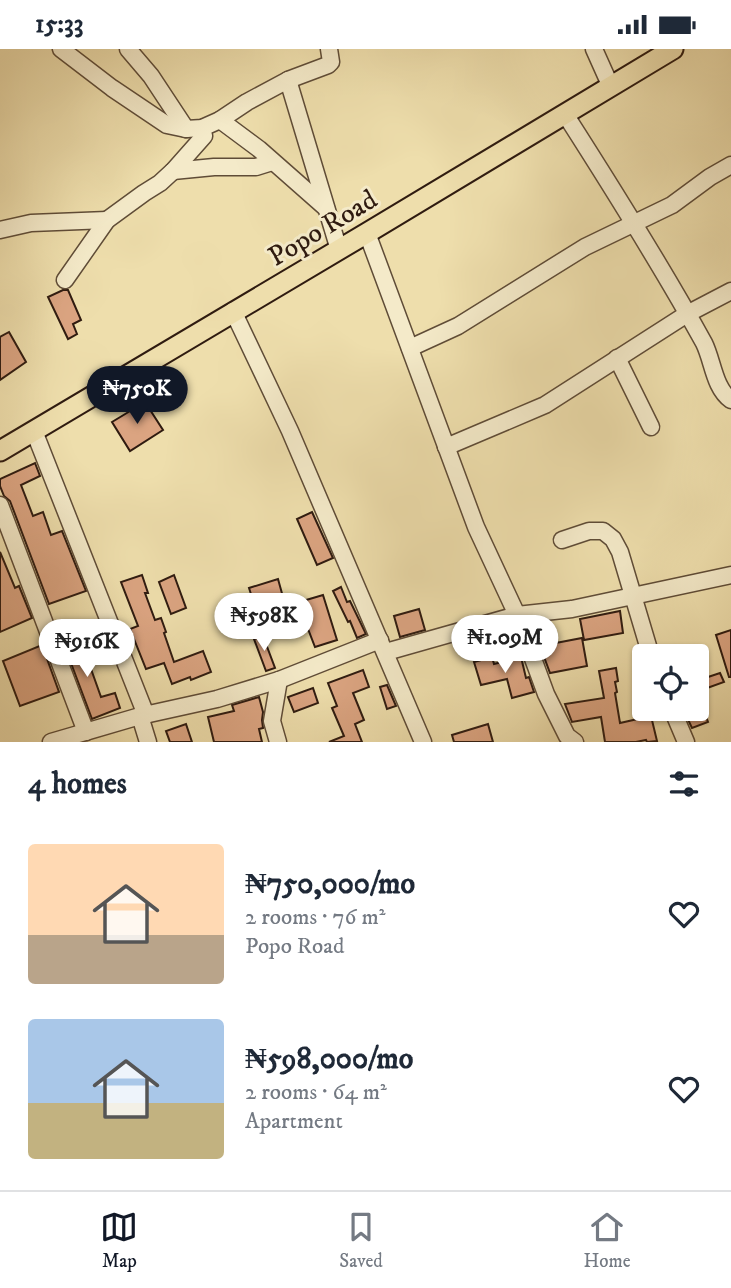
<!DOCTYPE html>
<html lang="en">
<head>
<meta charset="utf-8">
<style>
	:root { --surface:#fff; --page:#f2f2f3; --text:#1f2937; --muted:#747a83; --line:#e0e1e3; --accent:#111827 }
	body { margin:0; font-family:"IM FELL DW Pica",serif; background:var(--page); color:var(--text); height:100vh; display:flex; flex-direction:column; font-size:26px; white-space:nowrap }
	* { box-sizing:border-box; margin:0 }
	p { font-size:23px; color:var(--muted) }
	.icon { flex:none; width:38px; height:38px; fill:none; stroke:currentColor; stroke-width:2; stroke-linecap:round; stroke-linejoin:round }
	.map { position:relative; height:693px; overflow:hidden }
	.details { display:flex; flex-direction:column; background:var(--surface); flex:1 }
	.details>* { flex:none }
	.tools { position:absolute; left:632px; top:595px; display:grid; gap:14px }
	.tools a { display:grid; place-items:center; width:77px; height:77px; border-radius:7px; background:var(--surface); box-shadow:0 2px 5px #0004; font-size:35px }
	.price { position:absolute; translate:-50% -60px; padding:0 16px; border-radius:24px; background:#fff; color:#222; font-size:23px; line-height:46px; filter:drop-shadow(0 2px 4px #0008) }
	.price::after { content:''; position:absolute; left:50%; top:42px; width:21px; height:16px; margin-left:-10px; background:inherit; clip-path:polygon(0 0,100% 0,50% 100%) }
	.price.on { background:var(--accent); color:#fff }
	ul { padding:0; list-style:none }
	li { display:flex; align-items:center; gap:21px; height:175px; padding:0 28px }
	li span { display:grid; place-items:center; flex:none; width:196px; height:140px; border-radius:7px; color:#555 }
	li>.icon { margin-inline-start:auto }
	span .icon { width:84px; height:84px; fill:#fffc; stroke-width:1 }
	li b { font-size:30px }
	h2 { display:flex; justify-content:space-between; align-items:center; height:84px; padding:0 28px; font-size:30px }
	.status { display:flex; justify-content:space-between; align-items:center; height:49px; padding:0 35px; background:var(--surface); direction:ltr }
	.status svg { height:19px; fill:currentColor }
	.tabs { display:flex; justify-content:space-around; align-items:center; height:98px; border-top:2px solid var(--line); background:var(--surface); font-size:19px; color:var(--muted) }
	.tabs a { display:grid; justify-items:center; gap:4px }
	.tabs .on { color:var(--accent) }
	.map>svg:first-child { display:block }
	.building { fill:#dba481; stroke:#2f1b10; stroke-width:2 }
	.lines { fill:none; stroke-linecap:round; stroke-linejoin:round }
	.minor-casing { stroke:#5f4c37; stroke-width:19 }
	.major-casing { stroke:#2f1b10; stroke-width:23 }
	.minor { stroke:#f4eac9; stroke-width:16 }
	.major { stroke:#eedeac; stroke-width:19 }
	.labels { text-anchor:middle; stroke-width:6; stroke-linejoin:round; paint-order:stroke }
	.street-label { font-size:28px; fill:#2f1b10; stroke:#f4eac9 }
</style>
</head>
<body>
<div class="status"><b>15:33</b><svg viewBox="0 0 49 12"><path d="M0 12V9h3v3zM5 12V6h3v6zM10 12V3h3v9zM15 12V0h3v12zM26 1h20v11H26zM47 4h2v5h-2z"/></svg></div>
<div class="map">
<svg width="731" height="693" viewBox="0 0 731 693">
	<rect width="100%" height="100%" fill="#eedeac"/>
	<filter id="stains"><feTurbulence type="fractalNoise" baseFrequency=".00286" numOctaves="4"/><feColorMatrix values="0 0 0 0 .2 0 0 0 0 .09 0 0 0 0 .02 0 0 0 .5 -.17"/></filter>
	<radialGradient id="worn" r=".72"><stop offset=".6" stop-color="#630" stop-opacity="0"/><stop offset="1" stop-color="#630" stop-opacity=".3"/></radialGradient>
	<g class="building">
		<polygon points="63,241 68,241 81,271 73,275 77,285 68,290 48,248"/>
		<polygon points="9,283 26,313 0,331 0,288"/>
		<polygon points="145,353 163,381 130,402 112,373"/>
		<polygon points="35,414 40,427 21,436 33,467 43,463 51,486 62,482 86,542 49,555 10,452 4,447 0,437 0,430"/>
		<polygon points="312,463 333,509 317,516 297,470"/>
		<polygon points="0,503 15,539 19,537 32,569 0,583"/>
		<polygon points="142,526 148,544 145,544 155,571 161,569 166,583 164,584 174,613 203,602 211,623 191,631 190,628 172,635 164,614 146,620 130,580 138,577 121,533"/>
		<polygon points="174,526 186,559 171,565 159,533"/>
		<polygon points="278,530 283,548 277,550 286,576 256,586 250,569 258,567 249,539"/>
		<polygon points="341,538 347,553 350,552 366,585 357,589 350,572 348,573 333,542"/>
		<polygon points="323,546 337,591 315,598 308,580 304,581 296,554"/>
		<polygon points="419,560 425,581 400,588 394,567"/>
		<polygon points="620,562 623,584 584,591 580,570"/>
		<polygon points="71,578 88,621 91,620 101,648 115,644 120,659 92,670 59,582"/>
		<polygon points="731,581 731,628 729,628 716,586"/>
		<polygon points="263,587 275,619 266,622 254,590"/>
		<polygon points="582,589 587,617 550,624 540,597"/>
		<polygon points="42,596 59,643 20,657 3,612"/>
		<polygon points="492,608 494,615 521,608 526,629 529,628 534,643 512,649 507,630 481,636 474,613"/>
		<polygon points="616,619 618,632 615,633 617,643 615,644 620,674 651,667 657,692 647,693 646,691 636,693 605,693 601,668 572,673 565,655 604,649 599,622"/>
		<polygon points="363,621 369,638 353,644 364,671 355,675 362,693 329,693 344,687 332,659 337,657 328,634"/>
		<polygon points="720,624 724,633 696,643 696,632"/>
		<polygon points="387,636 396,657 387,660 380,638"/>
		<polygon points="313,639 318,654 294,663 288,648"/>
		<polygon points="259,648 263,663 262,671 263,679 259,680 262,693 214,693 208,668 234,662 232,656"/>
		<polygon points="683,660 703,660 708,673 692,679"/>
		<polygon points="186,675 192,693 170,693 166,682"/>
		<polygon points="488,675 493,693 454,693 452,686"/>
	</g>
	<g class="lines">
		<g class="minor-casing">
			<g id="minor">
				<polyline points="61,0 112,39 167,76 186,80 202,79 220,71 247,53 288,31 328,16 331,13 329,0"/>
				<polyline points="128,0 151,27 186,80"/>
				<polyline points="594,0 611,38"/>
				<polyline points="288,31 339,201"/>
				<path d="M 565,65 C 613,140 661,216 704,294 C 713,312 714,339 731,351"/>
				<polyline points="220,71 259,100 326,159"/>
				<polyline points="173,122 214,118 256,118 272,113"/>
				<polyline points="0,181 31,174 107,171"/>
				<polyline points="367,184 476,478 517,566 546,645 567,687 575,693"/>
				<polyline points="65,231 107,171 144,144 160,134 173,122 204,87 202,79"/>
				<polyline points="233,262 290,382 423,693"/>
				<polyline points="410,299 458,277 585,198 672,156 710,128 731,116"/>
				<polyline points="617,309 651,378"/>
				<polyline points="34,382 146,666"/>
				<polyline points="446,398 545,356 687,265 731,242"/>
				<polyline points="0,456 86,683"/>
				<polyline points="562,491 589,482 603,482 613,490 620,503 651,607"/>
				<polyline points="386,603 517,566 572,560 731,526"/>
				<polyline points="672,660 686,693"/>
				<polyline points="140,667 148,693"/>
				<polyline points="51,693 140,667 217,650 279,631 380,591"/>
				<polyline points="278,693 272,672 279,631"/>
			</g>
		</g>
		<g class="major-casing">
			<polyline id="major" points="0,402 367,184 673,0"/>
		</g>
		<use href="#minor" class="minor"/>
		<use href="#major" class="major"/>
	</g>
	<g class="labels">
		<g class="street-label">
			<text transform="translate(322 178) rotate(-31)" y="10">Popo Road</text>
		</g>
	</g>
	<rect width="100%" height="100%" filter="url(#stains)"/>
	<rect width="100%" height="100%" fill="url(#worn)"/>
</svg>
<div class="tools">
<a><svg class="icon" aria-label="locate" viewBox="0 0 24 24"><circle cx="12" cy="12" r="6"/><path d="M12 2v4M12 18v4M2 12h4M18 12h4"/></svg></a>
</div>
<b class="price on" style="left:137px;top:377px">₦750K</b>
<b class="price" style="left:264px;top:604px">₦598K</b>
<b class="price" style="left:505px;top:626px">₦1.09M</b>
<b class="price" style="left:87px;top:630px">₦916K</b>
</div>
<section class="details">
<h2>4 homes<svg class="icon" aria-label="filters" viewBox="0 0 24 24"><path d="M4 7h16M4 17h16"/><circle cx="9" cy="7" r="2"/><circle cx="15" cy="17" r="2"/></svg></h2>
<ul>
<li><span style="background:linear-gradient(#ffd9b3 65%,#b9a48a 0)"><svg class="icon" aria-label="home" viewBox="0 0 24 24"><path d="M3 11l9-7 9 7M6 9v11h12V9"/></svg></span><div><b>₦750,000/mo</b><p>2 rooms · 76 m²</p><p>Popo Road</p></div><svg class="icon" aria-label="heart" viewBox="0 0 24 24"><path d="M12 20l-8-8c-3-5 5-10 8-4 3-6 11-1 8 4z"/></svg></li>
<li><span style="background:linear-gradient(#a9c7e8 60%,#c2b280 0)"><svg class="icon" aria-label="home" viewBox="0 0 24 24"><path d="M3 11l9-7 9 7M6 9v11h12V9"/></svg></span><div><b>₦598,000/mo</b><p>2 rooms · 64 m²</p><p>Apartment</p></div><svg class="icon" aria-label="heart" viewBox="0 0 24 24"><path d="M12 20l-8-8c-3-5 5-10 8-4 3-6 11-1 8 4z"/></svg></li>
</ul>
</section>
<nav class="tabs">
<a class="on"><svg class="icon" aria-label="map" viewBox="0 0 24 24"><path d="M3 6l6-2 6 2 6-2v14l-6 2-6-2-6 2zM9 4v14M15 6v14"/></svg>Map</a>
<a><svg class="icon" aria-label="saved" viewBox="0 0 24 24"><path d="M7 4h10v16l-5-4-5 4z"/></svg>Saved</a>
<a><svg class="icon" aria-label="home" viewBox="0 0 24 24"><path d="M3 11l9-7 9 7M6 9v11h12V9"/></svg>Home</a>
</nav>
</body>
</html>
